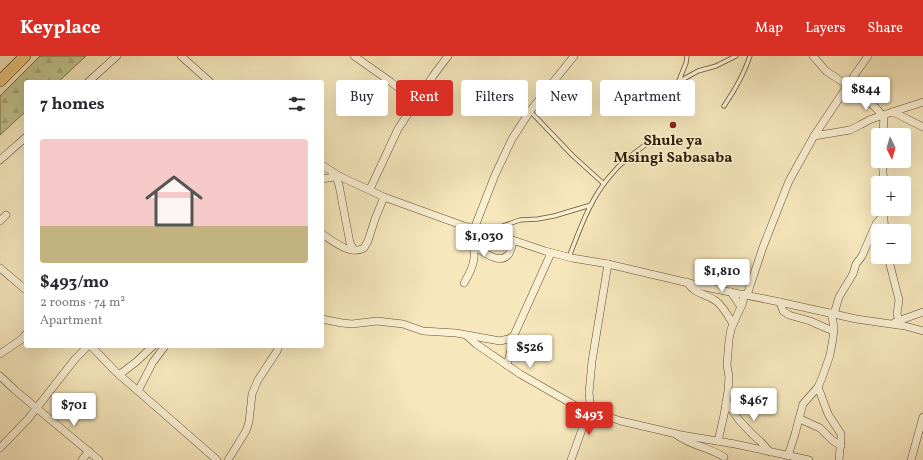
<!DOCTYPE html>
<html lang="en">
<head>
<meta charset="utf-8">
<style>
	:root { --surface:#fff; --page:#f2f2f3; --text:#2b2b33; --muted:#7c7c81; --accent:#d93025 }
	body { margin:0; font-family:Vollkorn,serif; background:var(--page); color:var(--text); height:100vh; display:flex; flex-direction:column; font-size:15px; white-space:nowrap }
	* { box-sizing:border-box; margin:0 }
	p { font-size:13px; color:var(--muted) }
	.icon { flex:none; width:22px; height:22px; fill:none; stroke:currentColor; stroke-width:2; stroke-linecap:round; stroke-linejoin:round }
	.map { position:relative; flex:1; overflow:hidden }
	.details { position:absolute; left:24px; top:24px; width:300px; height:268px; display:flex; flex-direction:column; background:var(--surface); border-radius:4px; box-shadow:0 4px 16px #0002 }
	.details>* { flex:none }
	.top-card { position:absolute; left:336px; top:24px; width:380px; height:36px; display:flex; gap:8px }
	.needle { width:26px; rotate:175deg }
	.fabs { position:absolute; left:871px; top:72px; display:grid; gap:8px }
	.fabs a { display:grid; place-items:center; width:40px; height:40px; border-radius:4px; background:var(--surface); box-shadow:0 4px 16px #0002; font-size:20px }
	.price { position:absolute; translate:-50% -34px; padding:0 9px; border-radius:4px; background:#fff; color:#222; font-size:13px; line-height:26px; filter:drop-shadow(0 1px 2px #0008) }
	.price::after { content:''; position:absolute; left:50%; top:24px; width:12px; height:9px; margin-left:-6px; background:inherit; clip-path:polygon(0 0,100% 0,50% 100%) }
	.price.on { background:var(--accent); color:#fff }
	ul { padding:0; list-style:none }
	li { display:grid; align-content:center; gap:8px; height:212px; padding:0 16px }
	li span { display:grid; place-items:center; height:124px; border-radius:4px; color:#555 }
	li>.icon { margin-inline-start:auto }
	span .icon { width:72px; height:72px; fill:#fffc; stroke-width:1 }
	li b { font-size:17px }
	h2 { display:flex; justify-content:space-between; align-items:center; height:48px; padding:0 16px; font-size:17px }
	.chip { padding:0 14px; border-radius:4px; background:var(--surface); box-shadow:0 4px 16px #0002; font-size:14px; line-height:36px }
	.chip.on { background:var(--accent); color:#fff }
	header { display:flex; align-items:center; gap:24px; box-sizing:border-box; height:56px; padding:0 20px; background:var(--accent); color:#fff }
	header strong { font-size:19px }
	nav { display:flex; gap:22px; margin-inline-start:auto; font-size:14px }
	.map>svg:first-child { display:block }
	.forest { fill:url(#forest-firs); stroke:#7a7048 }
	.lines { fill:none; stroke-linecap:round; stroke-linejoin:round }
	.service-casing { stroke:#644f30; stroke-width:5 }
	.minor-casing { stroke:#644f30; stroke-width:8 }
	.trunk-casing { stroke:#331c02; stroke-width:12 }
	.service { stroke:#f9efd3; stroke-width:3.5 }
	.minor { stroke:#f9efd3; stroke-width:7 }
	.trunk { stroke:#ebc47e; stroke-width:11 }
	.poi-dot { fill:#8f2418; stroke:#f9efd3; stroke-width:1.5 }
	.labels { text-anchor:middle; stroke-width:3.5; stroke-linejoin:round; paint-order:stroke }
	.poi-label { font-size:15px; font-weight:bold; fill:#331c02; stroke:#f9efd3 }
</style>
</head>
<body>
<header>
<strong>Keyplace</strong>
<nav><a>Map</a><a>Layers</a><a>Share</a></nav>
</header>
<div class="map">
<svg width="923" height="404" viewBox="0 0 923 404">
	<defs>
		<pattern id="forest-firs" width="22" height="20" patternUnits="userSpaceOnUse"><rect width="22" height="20" fill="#c1c48d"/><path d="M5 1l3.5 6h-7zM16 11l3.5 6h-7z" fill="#a6a878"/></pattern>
	</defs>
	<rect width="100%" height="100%" fill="#f6e7bc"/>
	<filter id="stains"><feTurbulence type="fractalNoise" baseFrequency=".005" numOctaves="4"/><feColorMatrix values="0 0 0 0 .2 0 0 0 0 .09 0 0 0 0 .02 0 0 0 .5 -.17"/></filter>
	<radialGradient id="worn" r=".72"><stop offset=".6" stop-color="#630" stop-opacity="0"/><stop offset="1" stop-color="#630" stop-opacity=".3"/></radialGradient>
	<polygon class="forest" points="40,0 86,0 58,26 26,26 26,55 0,79 0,40"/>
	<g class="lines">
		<g class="service-casing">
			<g id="service">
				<polyline points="678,26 698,15 716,10 736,0"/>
				<polyline points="672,42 686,7 687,0"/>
				<path d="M 724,50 C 735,34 744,18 750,0"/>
				<polyline points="530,55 573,100 604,128"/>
				<polyline points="489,176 500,171 520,164 538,163 554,160 591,149"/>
				<path d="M 569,201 C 580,173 590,143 610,120 C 622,105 637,95 652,84"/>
			</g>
		</g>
		<g class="minor-casing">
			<g id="minor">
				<polyline points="181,0 210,26"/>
				<polyline points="354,0 391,26 416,46"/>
				<polyline points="813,0 826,15 847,29"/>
				<polyline points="88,26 117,0"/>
				<path d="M 847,30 C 860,38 873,47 882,59"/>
				<polyline points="893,56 923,71"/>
				<polyline points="883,79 884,59"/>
				<polyline points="814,80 850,74 860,69 869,64 880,60 923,46"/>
				<polyline points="0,104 26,81"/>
				<polyline points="882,105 884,127"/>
				<polyline points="322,109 339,120 384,141 464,170 498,179 545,195 572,202 608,208 710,232 775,245 834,258 856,263 905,270 923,275"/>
				<polyline points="336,121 339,129 350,187 354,194"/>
				<polyline points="322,123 339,120"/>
				<polyline points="370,133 398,73 433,20 448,0"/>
				<polyline points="884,155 884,164 885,175"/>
				<polyline points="0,165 6,159"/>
				<polyline points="474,173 495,119 512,83 530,55 574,0"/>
				<path d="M 322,178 C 333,185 350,200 364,192 L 368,185 L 375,163 L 384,141"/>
				<path d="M 474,190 C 482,195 499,209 508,199 C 511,196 512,189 513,185"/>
				<polyline points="888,201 899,244 897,258 899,264"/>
				<polyline points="608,208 592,305 589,337 590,346 592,352 599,358 621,365 681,379 735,388 809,404"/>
				<polyline points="0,212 26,234"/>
				<path d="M 687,226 C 695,239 705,237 716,245 C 723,250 728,260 733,268"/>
				<path d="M 464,227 C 478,204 475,197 470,172"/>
				<polyline points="731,236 741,251"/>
				<polyline points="747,239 763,191 789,125 814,80 856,17 868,0"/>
				<polyline points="780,246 783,255 789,259 810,265 833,275"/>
				<polyline points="834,258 839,241 853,218 856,208 862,200 876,168 884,158"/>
				<polyline points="322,263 342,267 352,268 377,265 403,268 423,275 456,277 500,285 508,283 513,281 515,277 551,197"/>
				<polyline points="895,266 923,256"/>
				<polyline points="467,280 476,288 520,318 588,357"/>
				<polyline points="91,290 115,315 217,404"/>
				<polyline points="0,298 22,283 26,278"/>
				<polyline points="507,309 512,290 512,281"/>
				<polyline points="119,319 136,306 153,290"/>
				<polyline points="0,320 16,335 99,404"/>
				<polyline points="818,331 828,358 841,378 841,382 839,404"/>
				<polyline points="138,335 153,306 165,290"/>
				<polyline points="726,346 739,364 753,379 760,385 770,396"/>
				<polyline points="800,363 820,372 832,384 841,390"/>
				<path d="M 677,379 C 691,390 709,391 724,401"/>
				<polyline points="718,385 724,359 728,335 729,321 727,309 729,284 731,273 743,246 744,238"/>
				<polyline points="0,392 28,363 75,303 88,290"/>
				<polyline points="788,400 795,378 803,348 818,331 822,322 830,299 833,282 834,271 831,257"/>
				<polyline points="82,404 89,395"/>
				<polyline points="228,404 246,375 249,366 252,338 258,324 277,295 279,290"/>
				<polyline points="571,404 589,354"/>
				<polyline points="911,404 923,361"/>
			</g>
		</g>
		<g class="trunk-casing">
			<polyline id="trunk" points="0,25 25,0"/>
		</g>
		<use href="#service" class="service"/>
		<use href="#minor" class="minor"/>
		<use href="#trunk" class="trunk"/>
	</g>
	<circle class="poi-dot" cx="673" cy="69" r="4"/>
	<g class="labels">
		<g class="poi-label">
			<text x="673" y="89">Shule ya<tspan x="673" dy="17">Msingi Sabasaba</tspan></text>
		</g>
	</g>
	<rect width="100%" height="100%" filter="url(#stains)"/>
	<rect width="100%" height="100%" fill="url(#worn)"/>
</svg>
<div class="fabs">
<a><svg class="needle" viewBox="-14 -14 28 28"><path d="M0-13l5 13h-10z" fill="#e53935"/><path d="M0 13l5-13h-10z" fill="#7c7c81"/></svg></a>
<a>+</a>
<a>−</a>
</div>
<b class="price" style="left:866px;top:55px">$844</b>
<b class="price" style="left:484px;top:202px">$1,030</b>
<b class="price" style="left:722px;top:237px">$1,810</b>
<b class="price" style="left:530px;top:313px">$526</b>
<b class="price" style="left:754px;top:366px">$467</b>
<b class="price" style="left:74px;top:371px">$701</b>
<b class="price on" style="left:589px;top:380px">$493</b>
<div class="top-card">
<a class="chip">Buy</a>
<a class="chip on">Rent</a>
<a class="chip">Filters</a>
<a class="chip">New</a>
<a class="chip">Apartment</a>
</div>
<section class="details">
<h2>7 homes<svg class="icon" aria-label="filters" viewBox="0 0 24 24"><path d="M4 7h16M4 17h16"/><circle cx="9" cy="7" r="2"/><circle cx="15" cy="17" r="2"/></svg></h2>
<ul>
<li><span style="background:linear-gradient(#f6c9c9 70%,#c2b280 0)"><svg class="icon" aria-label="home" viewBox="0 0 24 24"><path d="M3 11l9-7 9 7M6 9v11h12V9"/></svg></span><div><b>$493/mo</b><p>2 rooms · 74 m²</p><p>Apartment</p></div></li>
</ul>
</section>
</div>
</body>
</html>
